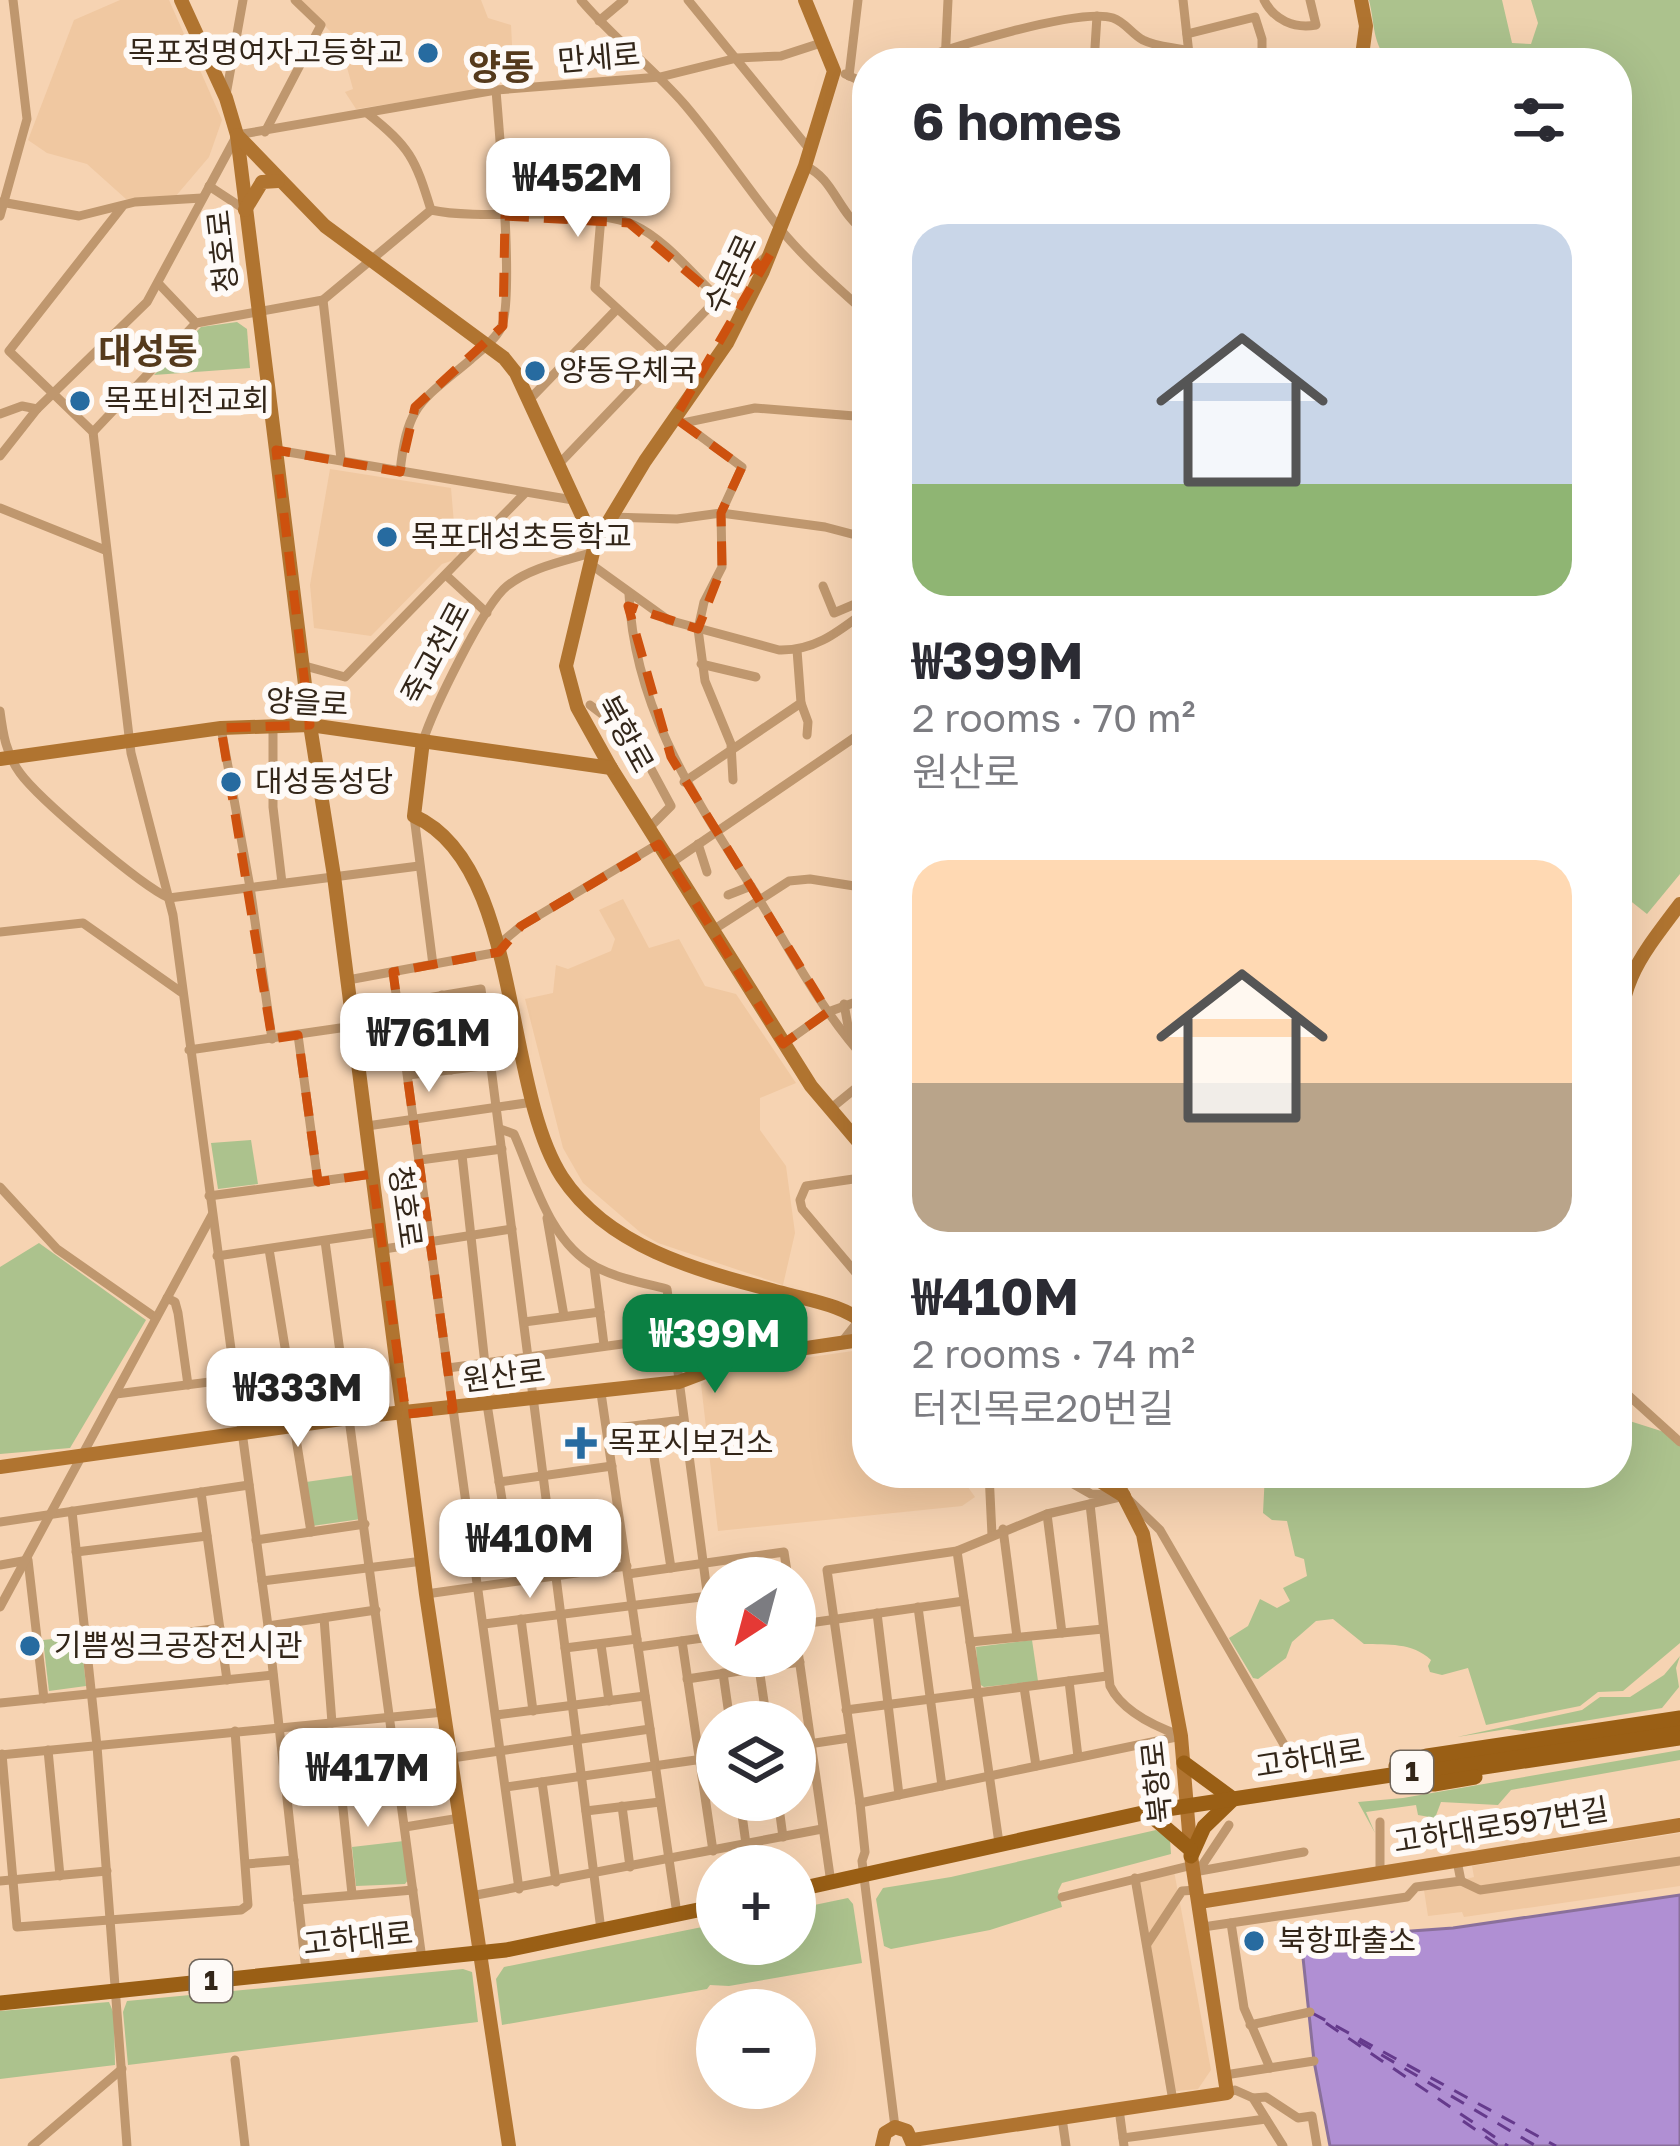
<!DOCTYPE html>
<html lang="en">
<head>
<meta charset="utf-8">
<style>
	:root { --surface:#fff; --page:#f7f7f7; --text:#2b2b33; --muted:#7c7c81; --accent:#0b8043 }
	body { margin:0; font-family:"Golos Text","Noto Sans KR",sans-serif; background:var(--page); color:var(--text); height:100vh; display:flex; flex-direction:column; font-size:45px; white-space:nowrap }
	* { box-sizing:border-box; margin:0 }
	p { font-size:39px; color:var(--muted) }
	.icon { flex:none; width:66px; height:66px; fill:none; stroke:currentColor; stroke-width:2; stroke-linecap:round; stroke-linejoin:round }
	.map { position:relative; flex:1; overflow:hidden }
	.panel { position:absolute; left:852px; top:48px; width:780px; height:1440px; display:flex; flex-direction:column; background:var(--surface); border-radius:48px; box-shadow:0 12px 48px #0002 }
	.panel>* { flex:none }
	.needle { width:78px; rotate:216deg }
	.fabs { position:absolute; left:696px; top:1557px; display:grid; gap:24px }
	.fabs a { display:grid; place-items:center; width:120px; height:120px; border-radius:50%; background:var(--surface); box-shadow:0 12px 48px #0002; font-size:60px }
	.price { position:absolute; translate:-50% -102px; padding:0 27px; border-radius:24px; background:#fff; color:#222; font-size:39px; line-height:78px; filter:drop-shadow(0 3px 6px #0008) }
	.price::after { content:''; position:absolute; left:50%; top:72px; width:36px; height:27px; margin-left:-18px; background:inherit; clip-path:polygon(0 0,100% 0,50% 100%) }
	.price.selected { background:var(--accent); color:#fff }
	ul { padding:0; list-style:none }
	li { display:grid; align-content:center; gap:24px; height:636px; padding:0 60px }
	li span { display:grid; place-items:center; height:372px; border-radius:36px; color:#555 }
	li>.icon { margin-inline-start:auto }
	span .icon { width:216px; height:216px; fill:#fffc; stroke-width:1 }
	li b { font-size:51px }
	h2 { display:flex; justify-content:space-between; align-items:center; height:144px; padding:0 60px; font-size:51px }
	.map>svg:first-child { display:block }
	.built { fill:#f0c8a1 }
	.green { fill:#acc28d }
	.water { fill:#b08fd3; stroke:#8a709b; stroke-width:3 }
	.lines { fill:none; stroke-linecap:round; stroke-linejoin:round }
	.ferry { stroke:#653a8c; stroke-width:3; stroke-dasharray:15 12; stroke-linecap:butt }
	.street { stroke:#bf976e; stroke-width:9 }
	.secondary { stroke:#b07430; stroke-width:14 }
	.primary { stroke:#9a5f15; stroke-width:15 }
	.marked { fill:none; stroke:#cd510e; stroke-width:9; stroke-dasharray:24 15; stroke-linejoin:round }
	.poi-dot { fill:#276ba0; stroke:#fefaf7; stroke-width:4.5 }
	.labels { text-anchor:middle; stroke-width:12; stroke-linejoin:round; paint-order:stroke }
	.shield { fill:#fefaf7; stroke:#70665c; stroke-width:3 }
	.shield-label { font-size:27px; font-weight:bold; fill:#332619 }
	.poi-label { font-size:30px; fill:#332619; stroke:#fefaf7; text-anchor:start }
	.street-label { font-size:30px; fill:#332619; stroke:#fefaf7 }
	.quarter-label { font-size:36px; font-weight:bold; fill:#553a1c; stroke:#fefaf7 }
</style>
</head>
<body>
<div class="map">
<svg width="1680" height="2146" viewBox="0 0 1680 2146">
	<rect width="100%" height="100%" fill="#f6d3b2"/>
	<g class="built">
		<polygon points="120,0 169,0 222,120 209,157 175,197 126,199 87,164 47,153 28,140 74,20"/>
		<polygon points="301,0 481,0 488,18 511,25 513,64 477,67 479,90 356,109 345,92 353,89 340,42"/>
		<polygon points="330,469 451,488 457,559 442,564 371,636 314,628 310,585"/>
		<polygon points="623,899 649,948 679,939 705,986 736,994 796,1083 760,1098 760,1130 786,1166 795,1233 783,1285 658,1243 641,1233 583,1183 563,1148 525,999 553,993 556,965 568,969 611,951 615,939 599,910"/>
		<polygon points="867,1349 867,1473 958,1473 975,1497 962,1506 718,1531 701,1384 726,1369"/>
		<polygon points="1680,1833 1680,1886 1464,1917 1462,1912 1428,1916 1424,1890 1474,1877 1472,1866"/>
		<polygon points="1174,1871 1211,2070 1198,2089 1167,2092 1132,1883"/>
	</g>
	<g class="green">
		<path d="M 1369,0 L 1502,0 L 1512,43 L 1531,44 L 1538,23 L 1531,0 L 1680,0 L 1680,874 L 1647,914 L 1628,899 L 1617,906 L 1617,63 L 1390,63 C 1372,44 1375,24 1369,0 Z"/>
		<polygon points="237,322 247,329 250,368 154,375 201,327"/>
		<polygon points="251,1140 258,1184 218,1189 211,1143"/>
		<polygon points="39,1243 146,1320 70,1448 0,1454 0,1267"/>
		<path d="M 1617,1417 L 1680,1437 L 1680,1643 L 1623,1691 L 1598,1692 L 1580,1706 L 1486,1725 L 1468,1668 L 1442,1675 L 1430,1672 L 1428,1666 L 1431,1660 C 1412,1642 1388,1645 1364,1644 L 1333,1619 L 1316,1621 L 1292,1642 L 1286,1658 L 1258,1679 L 1253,1678 L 1229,1638 L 1248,1626 L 1260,1599 L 1277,1608 L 1290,1601 L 1283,1588 L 1307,1576 L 1304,1559 L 1295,1556 L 1287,1521 L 1272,1520 L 1263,1513 L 1265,1473 L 1617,1473 Z"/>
		<polygon points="355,1475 361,1519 312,1526 306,1482"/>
		<polygon points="81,1636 86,1686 49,1691 43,1640"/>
		<polygon points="1032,1640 1038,1681 984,1687 979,1684 976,1647"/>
		<polygon points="1680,1656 1676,1668 1679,1687 1662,1708 1524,1731 1507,1729 1457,1737 1582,1710 1600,1697 1630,1697 1664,1675"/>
		<polygon points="1680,1750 1680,1760 1511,1790 1498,1805 1441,1802 1435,1818 1418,1815 1416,1805 1366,1812 1375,1833 1358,1802 1403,1798"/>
		<polygon points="1156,1830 1170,1840 1171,1854 1062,1883 1058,1891 1062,1907 990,1930 891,1949 884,1946 876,1899 883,1888 951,1877"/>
		<polygon points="404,1841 408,1880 405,1884 356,1886 352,1847"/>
		<polygon points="848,1898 853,1904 862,1963 729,1986 710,1985 707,1989 502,2025 496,1979 504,1967 717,1924 717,1944 795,1944 795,1909"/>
		<polygon points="463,1969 472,1972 478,2022 128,2065 123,2012 127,2001"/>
		<polygon points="109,2002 114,2014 115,2065 0,2079 0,2011"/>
	</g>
	<polygon class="water" points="1680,1895 1680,2146 1330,2146 1314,2061 1301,1939 1453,1928"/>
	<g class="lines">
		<g class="ferry">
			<polyline points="1312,2013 1556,2146"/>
			<polyline points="1326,2023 1508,2146"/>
			<polyline points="1358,2041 1536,2146"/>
			<polyline points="1463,2121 1499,2146"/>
		</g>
		<g class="street">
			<path d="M 581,0 C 613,38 652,67 685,105 C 719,145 748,189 781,230 C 807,261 837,287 867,314"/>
			<polyline points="688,0 810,150"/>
			<polyline points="1183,0 1190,63"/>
			<path d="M 1264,0 C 1274,20 1294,29 1316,25 L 1310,0"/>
			<polyline points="599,21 624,0"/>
			<polyline points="1187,34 1255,17 1262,39 1262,63"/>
			<path d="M 910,63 C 946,49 1079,7 1113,18 C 1125,22 1132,34 1143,40 C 1157,47 1174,47 1189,51"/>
			<polyline points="945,63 948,0"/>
			<polyline points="1094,63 1097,16"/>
			<polyline points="845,74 856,79 867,78"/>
			<polyline points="849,76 858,0"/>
			<polyline points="226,95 243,0"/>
			<path d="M 367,113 C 410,147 415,158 431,210"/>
			<polyline points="265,132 321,25 295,0"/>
			<path d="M 805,166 C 835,179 837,213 867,233"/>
			<polyline points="209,186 244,209"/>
			<polyline points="1,202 79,216 135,202 202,198"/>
			<polyline points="602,205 595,288 666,353"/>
			<polyline points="122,207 9,351 93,432 131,753 173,915 268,1626 306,1971"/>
			<polyline points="0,216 27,119 13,0"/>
			<polyline points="158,283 196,323"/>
			<polyline points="323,300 341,459"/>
			<polyline points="529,400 617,309"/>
			<polyline points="0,414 22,406 37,409"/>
			<polyline points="683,423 755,408 867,417"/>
			<polyline points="684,424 742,467 721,513 722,567 704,602 698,629 705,681 731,744 733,780"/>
			<path d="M 93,432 L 196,323 L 323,300 L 431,210 C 486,222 590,204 634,225 C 665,239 693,275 718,298"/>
			<polyline points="276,450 573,500"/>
			<polyline points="0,456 37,409 147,302 237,135 496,90 660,77 737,58 781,56 821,43"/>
			<polyline points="557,466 718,298 769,254"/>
			<path d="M 400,472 C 407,405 420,402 469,361 C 480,351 494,341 501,328 C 515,301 499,130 496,90"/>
			<polyline points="0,508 105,550"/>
			<polyline points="611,517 677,519 721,513 825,527 867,538"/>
			<path d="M 589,563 L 668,620 L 779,650 C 816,651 839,631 867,610"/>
			<polyline points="448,577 487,613"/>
			<polyline points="823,586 834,613 867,599"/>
			<path d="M 629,594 C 634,709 695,798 754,891 C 790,949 820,1010 867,1061"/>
			<polyline points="701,664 756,677"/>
			<polyline points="305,666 345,677 524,494"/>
			<polyline points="801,703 808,722 807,735"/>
			<polyline points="590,705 607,718 628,726 671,806 649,828"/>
			<path d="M 0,711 C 3,734 6,754 20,773 C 38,798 140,885 169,898 L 419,866"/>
			<polyline points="273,726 273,807 282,883"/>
			<polyline points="221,728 250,887 272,1039"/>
			<path d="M 423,741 C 433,710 484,604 507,586 C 531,567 565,561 594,552"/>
			<polyline points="684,782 801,703 797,650"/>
			<polyline points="414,816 433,965"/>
			<polyline points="698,844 707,872"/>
			<polyline points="671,863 867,729"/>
			<polyline points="728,895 751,886"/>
			<polyline points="713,930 789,881 810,879 867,888"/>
			<polyline points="0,932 83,923 181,992"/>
			<polyline points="497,946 521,926 658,844"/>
			<polyline points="393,972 519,1889"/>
			<polyline points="348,980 499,952"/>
			<polyline points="442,995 451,1070"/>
			<polyline points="398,1003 481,989 601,1930"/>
			<polyline points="844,1004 850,1037"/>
			<polyline points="298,1035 318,1182"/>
			<polyline points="783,1044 828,1012 867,998"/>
			<polyline points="189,1050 354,1026"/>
			<polyline points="408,1075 491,1065"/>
			<polyline points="829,1110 867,1079"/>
			<polyline points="367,1126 533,1102"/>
			<path d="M 500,1129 L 514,1134 C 534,1179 549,1242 596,1267 C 617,1278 643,1283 667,1289 L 713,1637"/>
			<polyline points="462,1155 485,1364"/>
			<polyline points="420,1160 502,1149"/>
			<polyline points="867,1177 806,1186 800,1200 802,1209 867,1286"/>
			<polyline points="0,1187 57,1249 156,1318"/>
			<polyline points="209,1196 372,1174"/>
			<polyline points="547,1218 564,1316"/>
			<polyline points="325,1241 422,1959"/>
			<polyline points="269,1249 289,1372"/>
			<polyline points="384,1249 512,1229"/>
			<polyline points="217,1256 380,1232"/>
			<polyline points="594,1266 604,1345"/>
			<polyline points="167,1298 175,1302 178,1313 188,1385"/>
			<polyline points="524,1322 600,1312"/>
			<polyline points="841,1343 867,1310"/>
			<polyline points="448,1368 673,1337"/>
			<polyline points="1617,1385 1680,1442"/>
			<polyline points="601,1393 677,1914"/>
			<polyline points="116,1394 342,1365"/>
			<polyline points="487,1404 508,1538"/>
			<polyline points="649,1424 671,1568"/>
			<polyline points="294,1426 311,1532"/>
			<polyline points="607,1429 683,1420"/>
			<polyline points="989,1473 992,1535"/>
			<polyline points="1054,1473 1091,1494 1112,1495"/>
			<polyline points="499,1482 612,1466"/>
			<polyline points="201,1492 227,1680"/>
			<polyline points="1128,1499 1160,1530 1286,1748"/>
			<path d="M 1090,1504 L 1110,1686 C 1122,1711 1154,1726 1179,1735"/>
			<polyline points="72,1511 97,1746 127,2146"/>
			<polyline points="1047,1514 1062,1633"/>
			<polyline points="0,1522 249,1485"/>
			<polyline points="1003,1529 1017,1637"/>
			<polyline points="256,1540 365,1524"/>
			<polyline points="472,1543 550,1534"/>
			<polyline points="957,1551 999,1843"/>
			<polyline points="76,1552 207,1536"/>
			<polyline points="0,1565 28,1560 44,1699"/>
			<polyline points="628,1574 784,1552 788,1578"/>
			<polyline points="262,1581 423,1561"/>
			<polyline points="426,1594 627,1566"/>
			<polyline points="0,1607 212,1215"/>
			<polyline points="918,1607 942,1786"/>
			<polyline points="877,1613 899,1795"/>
			<polyline points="324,1618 332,1723"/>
			<polyline points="521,1619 533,1711"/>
			<polyline points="484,1624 717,1595"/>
			<polyline points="795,1625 964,1601"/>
			<polyline points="268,1626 376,1610"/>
			<polyline points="795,1630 831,1883"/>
			<polyline points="682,1641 713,1851"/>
			<polyline points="970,1642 1103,1629"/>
			<polyline points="601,1645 609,1701"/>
			<polyline points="86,1646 220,1628"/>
			<polyline points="638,1647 717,1636"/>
			<polyline points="565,1648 637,1639"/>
			<polyline points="759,1668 767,1722"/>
			<polyline points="723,1673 730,1722"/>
			<polyline points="687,1679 800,1662"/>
			<polyline points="1069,1681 1078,1757"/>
			<polyline points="1024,1687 1036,1766"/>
			<polyline points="0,1703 273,1675"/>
			<polyline points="846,1710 1107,1676"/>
			<polyline points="496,1715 645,1696"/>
			<polyline points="795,1746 849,1738"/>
			<polyline points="48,1750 60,1876"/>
			<polyline points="2,1754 17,1927 241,1910 248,1905 235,1731"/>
			<polyline points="0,1755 444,1712"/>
			<polyline points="452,1758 650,1729"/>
			<polyline points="339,1771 352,1894"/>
			<polyline points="285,1776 398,1765"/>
			<polyline points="542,1782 556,1882"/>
			<polyline points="506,1787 717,1757"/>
			<polyline points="740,1800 749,1866"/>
			<polyline points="778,1800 783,1837"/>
			<polyline points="860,1803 1181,1736"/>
			<polyline points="622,1806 630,1867"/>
			<polyline points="586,1811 660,1802"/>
			<polyline points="1380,1822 1380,1873"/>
			<polyline points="405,1827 460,1818"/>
			<polyline points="246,1864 294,1860"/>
			<polyline points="1199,1870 1229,1825"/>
			<polyline points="1194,1872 1304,1852"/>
			<polyline points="1135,1878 1173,2101"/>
			<polyline points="0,1881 107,1871"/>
			<polyline points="1461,1881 1480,1890 1680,1861"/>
			<polyline points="471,1896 822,1829"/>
			<polyline points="1062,1897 1193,1865"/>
			<polyline points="298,1900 413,1890"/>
			<polyline points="1231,1923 1244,2008 1270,2068"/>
			<polyline points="1203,1927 1407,1897 1416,1887 1461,1881 1457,1861"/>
			<polyline points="1147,1944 1182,1891 1196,1890"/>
			<polyline points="1250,2025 1310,2012"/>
			<polyline points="235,2060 245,2146"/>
			<polyline points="1225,2075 1314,2061"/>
			<polyline points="1227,2093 1235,2090 1253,2098 1283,2146"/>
			<polyline points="1253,2098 1266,2097 1298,2118 1312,2116 1317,2146"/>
			<polyline points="1119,2109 1124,2146"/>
			<polyline points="1062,2118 1066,2146"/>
			<polyline points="895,2127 862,1861 865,1852 860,1803 827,1570 957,1551 1047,1514 1124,1496"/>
			<polyline points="1123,2138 1266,2119"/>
			<polyline points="32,2146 122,2069"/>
		</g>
		<g class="secondary">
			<polyline points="181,0 226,98 237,135 310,725 334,876 426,1594 509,2146"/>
			<polyline points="805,0 834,71 805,166 763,271 727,343 645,461 595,544 566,666 577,707 611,768 811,1086 867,1152"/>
			<polyline points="1361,63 1366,26 1361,0"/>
			<polyline points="237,135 325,226 504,358 516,373 595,544"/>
			<polyline points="245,210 262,182 278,181"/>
			<path d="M 423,741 L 414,816 C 522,864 502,1084 562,1177 C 610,1250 704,1272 783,1293 C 812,1301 843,1305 867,1325"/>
			<polyline points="0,759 221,728 310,725 611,768"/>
			<path d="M 1617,1064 C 1619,984 1632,967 1680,904"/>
			<polyline points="0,1467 349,1418 679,1382 745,1357 867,1339"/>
			<polyline points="1087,1473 1124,1496"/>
			<polyline points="1199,1902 1680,1825"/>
			<polyline points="913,2140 1227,2093 1191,1856 1181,1736 1143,1534 1112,1473"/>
			<polyline points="882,2146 885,2133 895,2127 907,2131 913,2145"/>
		</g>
		<g class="primary">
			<polyline points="1680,1729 1411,1772 1477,1768 1680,1738"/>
			<polyline points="1184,1763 1233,1799 1204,1827 1191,1856"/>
			<polyline points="1396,1766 1427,1756 1680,1718"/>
			<polyline points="1398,1781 1434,1784 1475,1777"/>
			<polyline points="1147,1812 1190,1849"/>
			<polyline points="795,1890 1147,1812 1411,1772"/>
			<polyline points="0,2003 506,1950 717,1906"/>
		</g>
	</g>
	<path class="marked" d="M 505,216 L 629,223 L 718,298 L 771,253 L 675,418 L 742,467 L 721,513 L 722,567 L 698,629 L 628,606 L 671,757 L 828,1012 L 783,1044 L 659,844 L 521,926 L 499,952 L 393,972 L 453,1409 L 406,1414 L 372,1174 L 318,1182 L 298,1035 L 272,1039 L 221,728 L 310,725 L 276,450 L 400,472 L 415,407 L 503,326 Z"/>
	<g class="poi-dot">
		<circle cx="428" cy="53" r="12"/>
		<circle cx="535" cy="371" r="12"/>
		<circle cx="80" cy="401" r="12"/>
		<circle cx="387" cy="537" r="12"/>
		<circle cx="231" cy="782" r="12"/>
		<path d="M575 1425h12v12h12v12h-12v12h-12v-12h-12v-12h12z"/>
		<circle cx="30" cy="1646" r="12"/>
		<circle cx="1254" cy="1941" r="12"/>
	</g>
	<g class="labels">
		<g class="shield">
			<rect x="1391" y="1751" width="42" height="42" rx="9"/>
			<rect x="190" y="1960" width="42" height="42" rx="9"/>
		</g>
		<g class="shield-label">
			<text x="1412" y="1781">1</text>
			<text x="211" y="1990">1</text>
		</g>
		<g class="poi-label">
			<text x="404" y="63" text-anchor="end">목포정명여자고등학교</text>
			<text x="559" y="381">양동우체국</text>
			<text x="104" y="411">목포비전교회</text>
			<text x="411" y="547">목포대성초등학교</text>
			<text x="255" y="792">대성동성당</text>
			<text x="608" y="1453">목포시보건소</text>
			<text x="54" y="1656">기쁨씽크공장전시관</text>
			<text x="1278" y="1951">북항파출소</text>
		</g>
		<g class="street-label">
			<text transform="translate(599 58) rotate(-5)" y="10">만세로</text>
			<text transform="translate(223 251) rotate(-96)" y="10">청호로</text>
			<text transform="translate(731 274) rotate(-65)" y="10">수문로</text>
			<text transform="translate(436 653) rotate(-62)" y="10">죽교천로</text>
			<text transform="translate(307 703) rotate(3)" y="10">양을로</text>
			<text transform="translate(625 734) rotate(61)" y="10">북항로</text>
			<text transform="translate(405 1207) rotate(82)" y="10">청호로</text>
			<text transform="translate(504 1376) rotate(-7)" y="10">원산로</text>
			<text transform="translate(1310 1759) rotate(-9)" y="10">고하대로</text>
			<text transform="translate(1157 1782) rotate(-96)" y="10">북항로</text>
			<text transform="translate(1501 1826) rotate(-9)" y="10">고하대로597번길</text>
			<text transform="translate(358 1939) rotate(-6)" y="10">고하대로</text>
		</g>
		<g class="quarter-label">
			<text x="501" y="80">양동</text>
			<text x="148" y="364">대성동</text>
		</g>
	</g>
</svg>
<div class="fabs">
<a><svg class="needle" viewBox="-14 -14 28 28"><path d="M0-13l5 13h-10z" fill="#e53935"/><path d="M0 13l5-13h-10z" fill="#7c7c81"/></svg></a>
<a><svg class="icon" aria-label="layers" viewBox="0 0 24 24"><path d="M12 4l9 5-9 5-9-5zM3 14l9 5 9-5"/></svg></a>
<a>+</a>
<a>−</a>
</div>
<b class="price" style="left:578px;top:240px">₩452M</b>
<b class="price" style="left:429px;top:1095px">₩761M</b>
<b class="price selected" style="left:715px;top:1396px">₩399M</b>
<b class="price" style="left:298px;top:1450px">₩333M</b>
<b class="price" style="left:530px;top:1601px">₩410M</b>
<b class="price" style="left:368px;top:1830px">₩417M</b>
<section class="panel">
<h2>6 homes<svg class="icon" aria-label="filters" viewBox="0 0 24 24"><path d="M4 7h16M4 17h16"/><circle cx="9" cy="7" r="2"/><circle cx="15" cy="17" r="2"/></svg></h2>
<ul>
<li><span style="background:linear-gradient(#c9d6e8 70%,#8fb573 0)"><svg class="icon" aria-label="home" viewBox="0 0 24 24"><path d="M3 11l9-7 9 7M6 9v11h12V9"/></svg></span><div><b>₩399M</b><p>2 rooms · 70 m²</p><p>원산로</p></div></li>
<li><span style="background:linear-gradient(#ffd9b3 60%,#b9a48a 0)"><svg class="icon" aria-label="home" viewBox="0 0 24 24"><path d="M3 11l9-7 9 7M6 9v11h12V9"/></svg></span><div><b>₩410M</b><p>2 rooms · 74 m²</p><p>터진목로20번길</p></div></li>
</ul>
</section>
</div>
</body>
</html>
